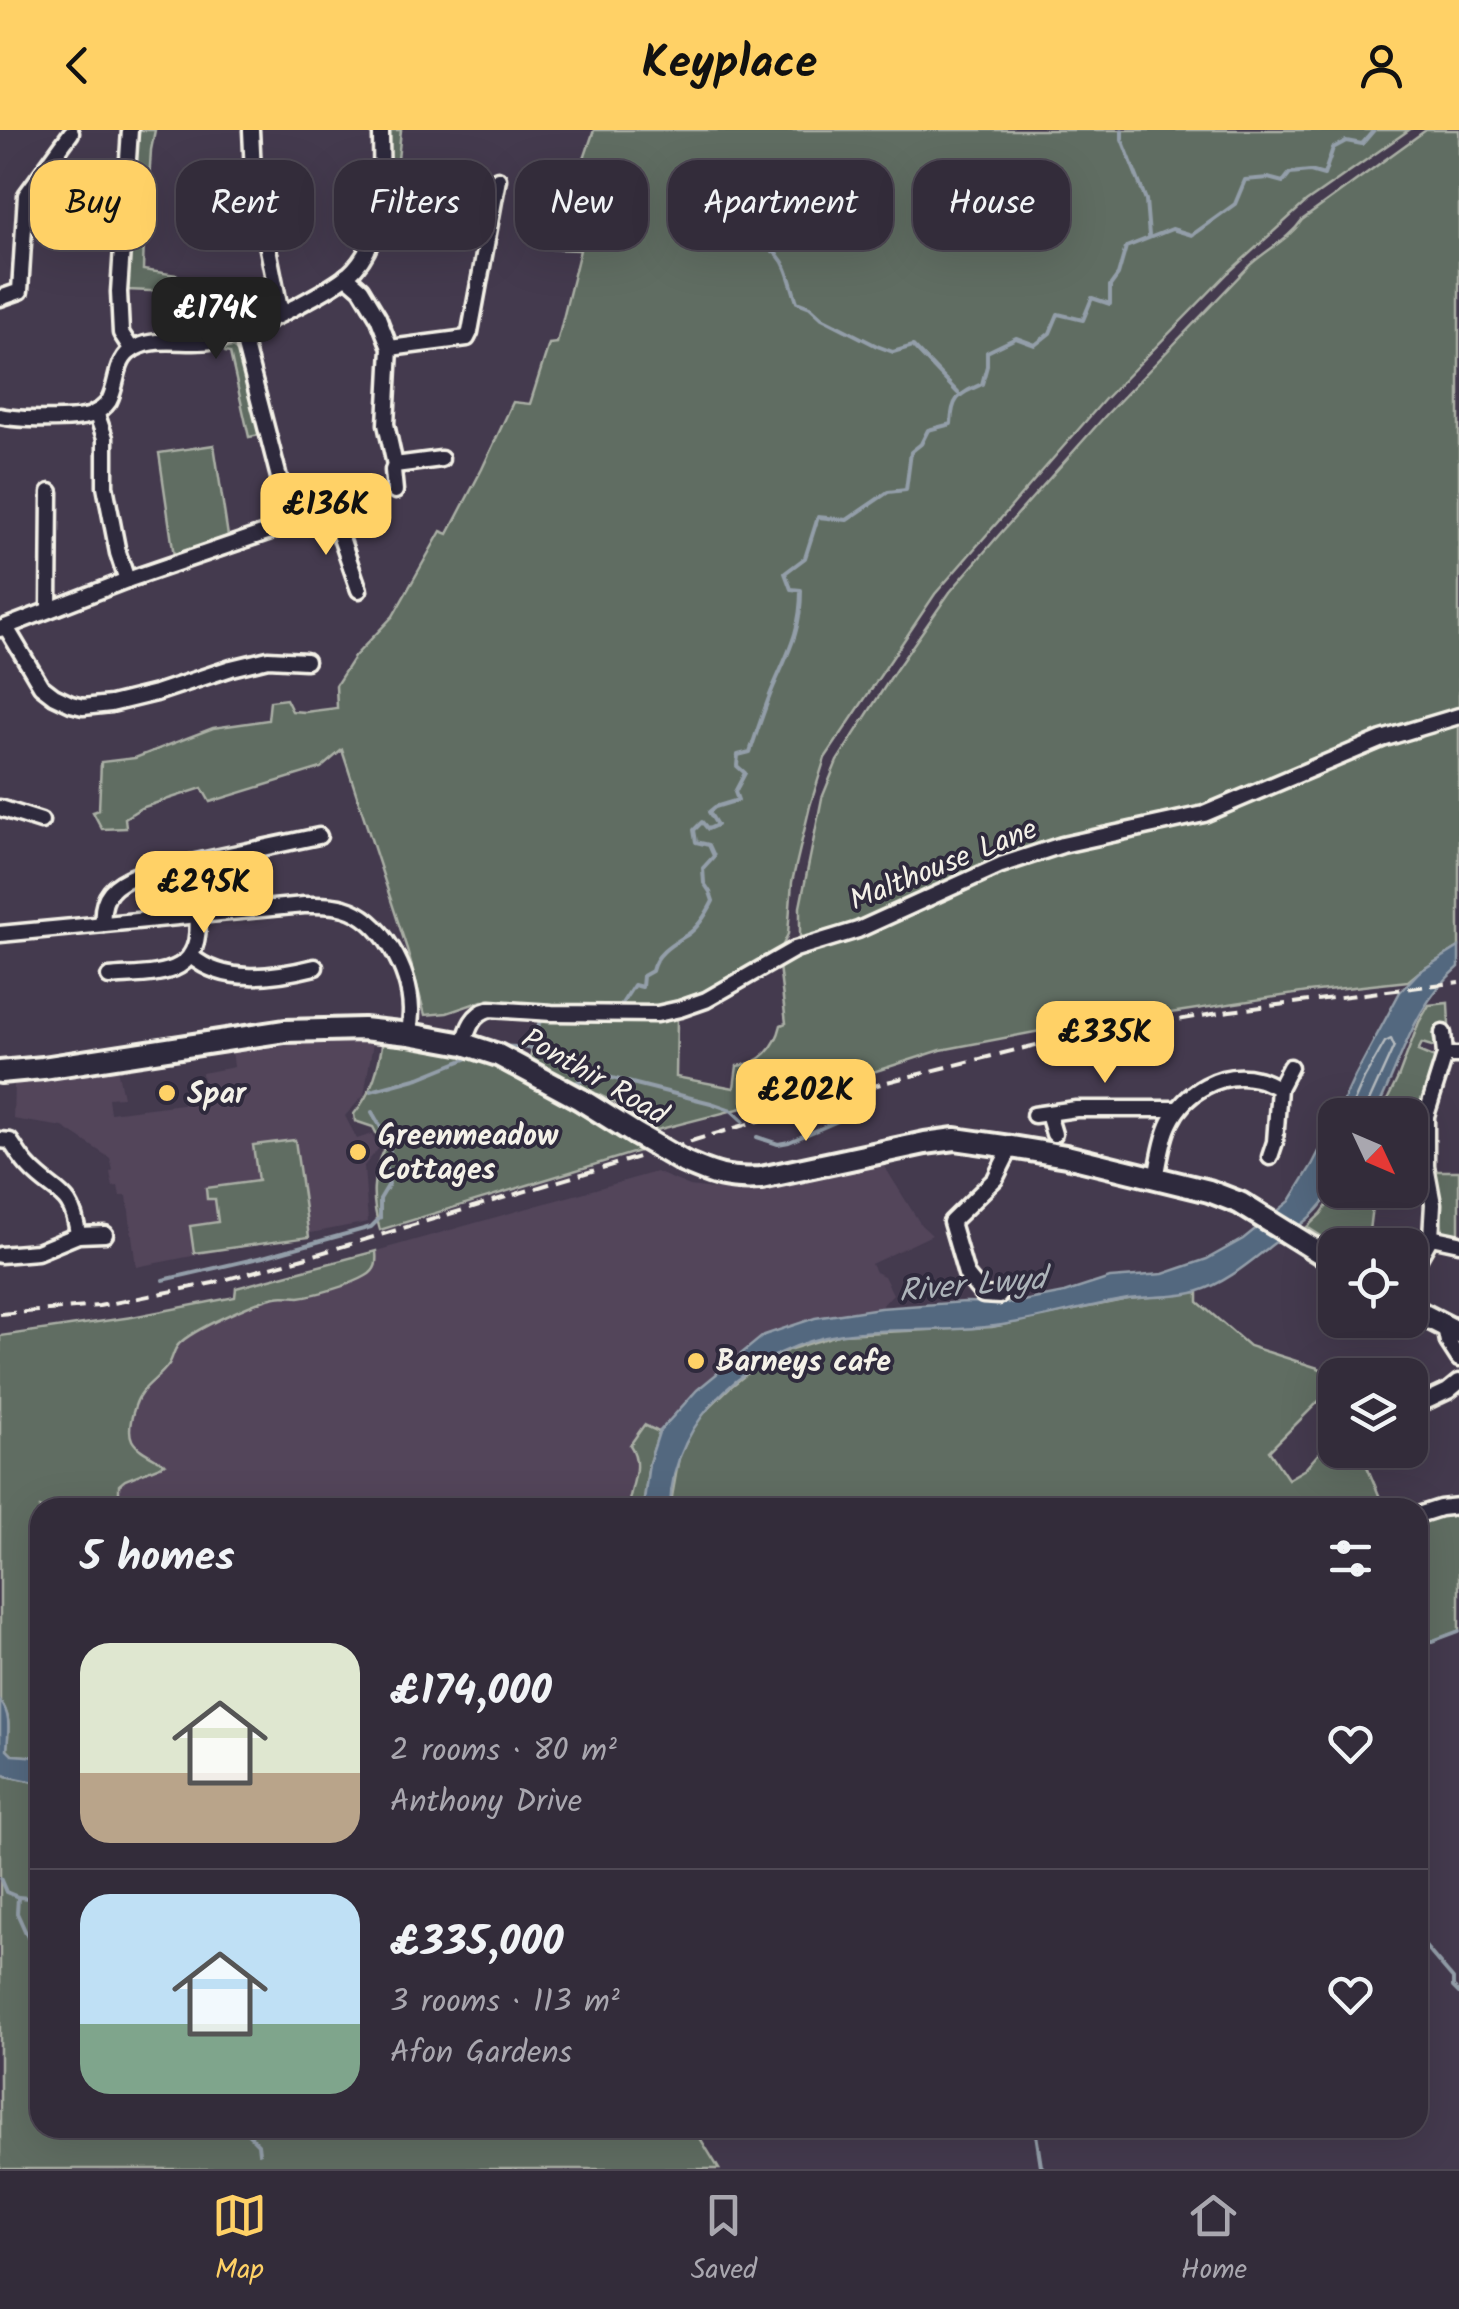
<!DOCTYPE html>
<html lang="en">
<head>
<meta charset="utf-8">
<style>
	:root { --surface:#332c3a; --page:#3b3442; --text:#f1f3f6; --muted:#a9a7af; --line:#4e4854; --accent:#ffd166 }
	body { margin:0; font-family:Kalam,sans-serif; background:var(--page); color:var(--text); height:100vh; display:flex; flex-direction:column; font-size:38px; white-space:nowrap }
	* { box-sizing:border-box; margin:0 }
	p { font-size:32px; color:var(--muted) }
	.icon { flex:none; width:55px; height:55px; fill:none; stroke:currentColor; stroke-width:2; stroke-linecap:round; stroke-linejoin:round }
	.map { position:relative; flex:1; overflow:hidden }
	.details { position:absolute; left:30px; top:1368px; width:1398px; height:640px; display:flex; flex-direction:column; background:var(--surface); border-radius:30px; box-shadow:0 10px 40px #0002,0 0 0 2px var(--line) }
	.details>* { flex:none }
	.top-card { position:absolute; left:30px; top:30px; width:1400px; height:90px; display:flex; gap:20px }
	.needle { width:65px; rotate:134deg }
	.fabs { position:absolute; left:1318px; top:968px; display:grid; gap:20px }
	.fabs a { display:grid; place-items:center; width:110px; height:110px; border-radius:20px; background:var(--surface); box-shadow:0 10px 40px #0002,0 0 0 2px var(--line); font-size:50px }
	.price { position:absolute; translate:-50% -85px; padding:0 22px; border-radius:20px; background:var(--accent); color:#111; font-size:32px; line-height:65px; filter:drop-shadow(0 2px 5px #0008) }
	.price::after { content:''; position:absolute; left:50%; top:60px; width:30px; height:22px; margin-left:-15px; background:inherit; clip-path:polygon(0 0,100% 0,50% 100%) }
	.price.current { background:#222; color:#fff }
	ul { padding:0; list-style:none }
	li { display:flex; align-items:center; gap:30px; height:250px; padding:0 50px }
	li+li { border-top:2px solid var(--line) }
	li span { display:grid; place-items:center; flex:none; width:280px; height:200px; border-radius:30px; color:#555 }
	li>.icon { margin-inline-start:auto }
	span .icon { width:120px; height:120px; fill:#fffc; stroke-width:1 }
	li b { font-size:42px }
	h2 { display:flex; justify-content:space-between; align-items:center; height:120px; padding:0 50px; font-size:42px }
	.pill { padding:0 35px; border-radius:30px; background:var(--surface); box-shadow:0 10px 40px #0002,0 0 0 2px var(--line); font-size:35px; line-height:90px }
	.pill.current { background:var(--accent); color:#111 }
	header { display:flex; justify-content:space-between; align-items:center; height:130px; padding:0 50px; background:var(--accent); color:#111; font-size:45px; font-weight:600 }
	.dock { display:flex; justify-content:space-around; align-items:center; height:140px; border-top:2px solid var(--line); background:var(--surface); font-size:28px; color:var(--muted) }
	.dock a { display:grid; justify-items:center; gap:5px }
	.dock .current { color:var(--accent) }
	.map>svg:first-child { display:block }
	.built { fill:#52455a }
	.green { fill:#606d62; stroke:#aaafa5; stroke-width:2.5 }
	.water { fill:#53677f; stroke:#939ea9; stroke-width:2.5 }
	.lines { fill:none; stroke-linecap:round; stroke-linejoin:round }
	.shore { stroke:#b4babe; stroke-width:2.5 }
	.stream { stroke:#939ea9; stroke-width:4 }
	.minor-casing { stroke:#f4f1e8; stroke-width:21 }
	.secondary-casing { stroke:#f4f1e8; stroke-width:28 }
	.minor { stroke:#2f2a3d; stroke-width:14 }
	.secondary { stroke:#2f2a3d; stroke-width:20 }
	.rail { stroke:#f4f1e8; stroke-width:4; stroke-dasharray:15 8; stroke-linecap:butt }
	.secondary-bridge-casing { stroke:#f4f1e8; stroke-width:28; stroke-linecap:butt }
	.secondary-bridge { stroke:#2f2a3d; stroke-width:20 }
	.poi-dot { fill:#ffd166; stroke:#2f2a3d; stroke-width:4 }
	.labels { text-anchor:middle; stroke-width:8; stroke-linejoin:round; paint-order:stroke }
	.street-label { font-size:30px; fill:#f4f1e8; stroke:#2f2a3d }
	.poi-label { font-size:30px; font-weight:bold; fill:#f4f1e8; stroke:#2f2a3d; text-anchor:start }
	.water-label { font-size:32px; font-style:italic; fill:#acb3b9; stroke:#2f2a3d }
</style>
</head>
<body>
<header><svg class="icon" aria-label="back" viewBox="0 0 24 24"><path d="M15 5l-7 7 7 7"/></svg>Keyplace<svg class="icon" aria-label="person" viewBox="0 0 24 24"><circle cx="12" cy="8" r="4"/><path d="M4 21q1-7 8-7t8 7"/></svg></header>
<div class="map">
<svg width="1459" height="2039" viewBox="0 0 1459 2039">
	<rect width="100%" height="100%" fill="#443a4e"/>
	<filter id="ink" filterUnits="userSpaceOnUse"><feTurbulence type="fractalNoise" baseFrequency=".01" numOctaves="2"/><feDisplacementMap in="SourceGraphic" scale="20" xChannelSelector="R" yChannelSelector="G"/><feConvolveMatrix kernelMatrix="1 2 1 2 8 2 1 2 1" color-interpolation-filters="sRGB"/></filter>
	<g filter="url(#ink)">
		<g class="built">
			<polygon points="310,906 374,907 364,965 345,986 357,1009 372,1004 379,1018 364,1036 368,1092 136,1137 127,1066 120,1066 118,1056 113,1057 110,1042 113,1040 110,1028 63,997 13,989 14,952 117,938 123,967 108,968 110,983 205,971 202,943 234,937 232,919"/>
			<polygon points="883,1034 921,1095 932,1105 871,1134 875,1142 884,1146 893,1164 880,1178 815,1188 764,1205 697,1260 659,1302 643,1296 628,1377 122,1378 119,1374 118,1355 125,1350 164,1334 135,1317 130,1311 130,1290 137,1269 147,1254 169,1234 176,1216 192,1204 232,1184 277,1166 301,1167 377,1133 376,1121 656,1042 690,1056 736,1062 761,1061"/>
		</g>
		<g class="green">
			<polygon points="137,0 155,0 151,20 146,101 131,99"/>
			<polygon points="388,0 401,0 394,69 384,76"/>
			<polygon points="594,0 1409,0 1306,72 1228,143 1105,269 935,464 825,628 810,676 792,752 788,804 781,819 699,865 656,876 558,876 482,871 447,883 425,885 407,819 342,620 321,638 210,672 202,658 141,678 125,688 126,698 102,699 93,682 99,680 101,632 135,628 213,598 268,590 270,571 286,569 292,581 305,582 337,578 336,555 354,527 393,486 441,401 448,404 482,339 513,272 530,274 549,214 557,213 580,120 553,119"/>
			<path d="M 1426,0 L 1459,0 L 1459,579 L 1425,589 L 1198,679 L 1113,699 L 821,805 L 800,807 L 800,777 L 822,668 L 837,631 L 895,541 L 950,462 L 999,405 L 1106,285 L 1251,134 C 1269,118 1289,109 1302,90 Z"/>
			<polygon points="130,105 144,107 143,140 177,145 175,162 127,160"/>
			<polygon points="232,217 239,222 260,305 249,307 230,223 225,222 225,219"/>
			<polygon points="214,315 228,406 174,426 159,323"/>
			<path d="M 1459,592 L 1459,817 L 1419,842 L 1408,851 L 1308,862 L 1164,884 L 1121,882 L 1082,893 L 941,920 L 839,953 L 657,1000 L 618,974 L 529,931 L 540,890 L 673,886 L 677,890 L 676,947 L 734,958 L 737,936 C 761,934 776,917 781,895 L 786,893 L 779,836 L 1017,734 L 1094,714 L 1199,694 L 1362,621 Z"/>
			<polygon points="1448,873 1449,895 1433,904 1435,917 1422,913 1418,921 1437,929 1426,956 1418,986 1393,978 1389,985 1380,985 1398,948 1419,892 1429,875"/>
			<path d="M 383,909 L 466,923 L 494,933 L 587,988 L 646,1019 L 380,1100 C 371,1071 371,1046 384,1018 L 373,997 L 355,991 L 354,984 C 373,961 379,937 383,909 Z"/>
			<polygon points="295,1010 309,1107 194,1123 190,1096 218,1092 215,1069 207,1069 206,1058 258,1051 253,1015"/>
			<path d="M 1435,1041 L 1459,1041 L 1459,1106 C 1454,1105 1447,1104 1443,1100 C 1441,1097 1437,1049 1435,1041 Z"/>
			<polygon points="1338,1060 1374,1060 1369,1101 1360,1115 1335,1115 1307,1097 1321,1084"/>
			<path d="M 376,1121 C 377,1132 377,1140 366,1146 C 351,1155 316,1165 299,1167 C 292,1167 283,1165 276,1167 C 256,1171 192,1200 179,1214 C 173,1220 173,1228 169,1234 C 158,1250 141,1256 135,1276 C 122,1314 134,1316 165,1334 L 125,1350 L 119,1355 L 119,1374 L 122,1377 L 40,1378 L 40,1627 L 12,1625 L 7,1620 C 8,1603 12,1585 0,1571 L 0,1206 L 132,1187 L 235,1167 L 236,1158 Z"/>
			<polygon points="1198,1162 1198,1172 1249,1216 1340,1245 1335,1245 1335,1255 1269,1321 1288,1349 1305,1339 1335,1305 1335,1320 1360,1320 1384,1377 670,1378 679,1327 698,1288 729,1258 758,1235 791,1219 841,1204 992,1197 1128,1169"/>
			<path d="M 644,1295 L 659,1302 L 649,1333 L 643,1377 L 628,1378 C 630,1356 644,1335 630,1315 Z"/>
			<polygon points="1445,1382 1459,1384 1459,1501 1427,1513 1418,1520 1418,1391"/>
			<polygon points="0,1642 6,1646 40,1653 40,1998 694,1998 719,2039 0,2039"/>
		</g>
		<g class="water">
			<path d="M 1459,817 L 1459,837 C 1411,877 1402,933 1374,985 L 1337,985 L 1355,946 L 1400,862 L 1419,842 Z"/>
			<path d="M 1335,990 C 1335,1007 1339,1043 1333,1057 C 1320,1084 1296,1098 1273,1114 C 1250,1132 1225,1154 1196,1162 C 1175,1168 1151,1166 1128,1169 C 1084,1176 1040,1190 995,1196 C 945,1203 893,1197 843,1204 C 756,1216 672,1286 670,1377 L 643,1378 L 649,1333 L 659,1302 L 697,1260 L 764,1205 L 815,1188 L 880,1178 L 965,1172 L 1013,1173 L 1064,1163 L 1110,1148 L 1163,1144 L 1207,1129 L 1243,1109 L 1290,1071 L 1312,1035 Z"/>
			<path d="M 0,1571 C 12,1585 8,1603 7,1620 L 12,1625 L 40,1627 L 40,1653 L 6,1646 L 0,1642 Z"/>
		</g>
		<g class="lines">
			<polyline class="shore" points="1348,985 1364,949 1385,912 1391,909 1394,916 1366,978 1366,985"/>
			<g class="stream">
				<polyline points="1122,0 1122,9 1146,70 1149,106"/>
				<path d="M 737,89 L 743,106 C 787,123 783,130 797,172 L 810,177 L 822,188 L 877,216 L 893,222 L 913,216 L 958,263"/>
				<path d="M 621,875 L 634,855 L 642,857 L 643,846 L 652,841 C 656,823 673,814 687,805 C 699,797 707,783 713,771 L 710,762 L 704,753 L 703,738 L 714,726 L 709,715 L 696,712 L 694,700 L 702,692 L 708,699 L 717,695 L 709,682 L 715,677 L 738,670 L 735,662 L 745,643 L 737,636 L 738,625 L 750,622 C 757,601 764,580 772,560 C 788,522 801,502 801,460 L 791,459 L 785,443 L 805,428 L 818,387 L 847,390 L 888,362 L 906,360 L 911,322 L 921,314 L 928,300 L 951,294 C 952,267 958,265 982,254 L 987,236 L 987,222 L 1016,208 L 1035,215 L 1050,203 L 1058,184 L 1083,190 L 1092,168 L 1110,174 L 1110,156 L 1118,145 L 1126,117 L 1172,99 L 1192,105 L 1235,74 L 1245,50 L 1268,48 L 1283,52 L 1290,43 L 1310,41 L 1324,45 L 1333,18 L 1346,11 L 1362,14 L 1374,0"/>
				<polyline points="499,916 533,918 540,890 557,890"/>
				<polyline points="575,953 600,945 711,973 731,980 743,991"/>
				<polyline points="371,961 419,948 473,926"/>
				<polyline points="757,1007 778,1014 789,1012 854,984"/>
				<polyline points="163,1150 263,1127 371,1097 380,1088 380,1069 389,1054 386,1037 391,1025 384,1003 372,982"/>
				<polyline points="1418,1520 1427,1513 1459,1501"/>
				<polyline points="0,1748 6,1762 18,1767 40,1769"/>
				<polyline points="18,1767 17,1783 40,1834"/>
				<polyline points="1418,1808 1453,1849 1453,1857 1459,1863"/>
				<polyline points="242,1998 258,2014 259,2023"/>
				<polyline points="1031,1998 1036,2004 1041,2036 1044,2039"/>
			</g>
			<g class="minor-casing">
				<g id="minor">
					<polyline points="130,0 119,162 121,203 132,220"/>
					<polyline points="251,0 253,43 281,184"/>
					<polyline points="346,146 361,159 378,187 390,218 386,294 395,335 441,329"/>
					<polyline points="0,168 20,161 26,65 71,3"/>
					<polyline points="390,218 467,208 470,202 498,49"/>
					<polyline points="96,282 105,308 105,356 118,423 127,450"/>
					<path d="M 0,286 C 17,290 75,291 91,285 C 98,282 105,277 109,271 C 119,252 114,229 135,218 C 158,206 186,215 211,211 C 242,205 268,191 295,177 C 313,167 332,158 348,145 C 388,110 381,47 381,0"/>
					<polyline points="395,361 393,340 395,335"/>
					<path d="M 291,394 C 308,388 323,383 337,396 L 359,460"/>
					<polyline points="49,478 50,362"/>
					<polyline points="6,497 41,556 54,566 71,574 83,577 111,574 156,563 231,538 268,529 306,531"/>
					<polyline points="0,499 127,450 291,394 242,204"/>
					<polyline points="0,678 41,691"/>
					<path d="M 103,794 C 100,765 114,754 139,744 L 319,706"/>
					<path d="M 0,804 L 304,775 C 317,775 332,774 344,778 C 383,789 410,841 411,880 C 411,888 410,896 409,904"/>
					<path d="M 191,826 C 224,855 275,847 315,837"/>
					<path d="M 109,847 C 157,843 204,849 197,785"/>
					<polyline points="1443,903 1445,925"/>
					<path d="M 464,914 C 468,898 473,883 490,879 L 552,883 L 657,884 L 680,879 L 706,870 L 795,819 L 858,800 L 1001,735 L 1062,715 L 1204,684 L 1382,609 L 1459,586"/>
					<polyline points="1279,958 1290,937"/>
					<polyline points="1048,984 1054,1004"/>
					<polyline points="1034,985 1076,979 1178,979"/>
					<path d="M 0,1010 L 10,1011 C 16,1019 21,1029 29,1037 C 54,1065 73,1059 78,1105"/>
					<path d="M 1156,1048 C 1160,1030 1162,1009 1170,993 C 1185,962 1221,940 1257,949 C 1264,950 1272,955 1279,958 L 1275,1012 L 1270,1027"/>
					<polyline points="1431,1107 1459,1113"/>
					<polyline points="0,1125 37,1122 78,1105 105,1104"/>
					<polyline points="1410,1144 1431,1107 1433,1074 1426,1036 1426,986 1445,925 1459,925"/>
					<polyline points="999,1166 983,1165 966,1144 951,1092 995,1049 1011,1017"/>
					<polyline points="1445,1197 1448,1212 1459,1229"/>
					<polyline points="1410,1279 1448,1261 1459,1252"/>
					<polyline points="1418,1385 1440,1378 1459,1376"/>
				</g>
			</g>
			<g class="secondary-casing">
				<g id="secondary">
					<polyline points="0,942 43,938 285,901 363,899 409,904 464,914 498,925 580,969 634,1003"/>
					<path d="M 684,1032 C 714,1045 727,1050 761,1048 L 925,1013 L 955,1009 L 1011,1017 L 1066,1026 L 1209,1061 L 1240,1073 L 1335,1132"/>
					<polyline points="1410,1178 1459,1203"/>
				</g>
			</g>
			<use href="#minor" class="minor"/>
			<use href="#secondary" class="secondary"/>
			<polyline class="rail" points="0,1184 99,1176 213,1153 314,1125 887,952 1040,914 1230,881 1459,852"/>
			<g class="secondary-bridge-casing">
				<polyline id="secondary-bridge" points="634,1003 684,1032"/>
			</g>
			<use href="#secondary-bridge" class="secondary-bridge"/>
		</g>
	</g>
	<g class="poi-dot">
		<circle cx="167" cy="963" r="10"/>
		<circle cx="358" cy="1022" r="10"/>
		<circle cx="696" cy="1231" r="10"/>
	</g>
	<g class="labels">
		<g class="street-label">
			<text transform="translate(943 734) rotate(-22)" y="10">Malthouse Lane</text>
			<text transform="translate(595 946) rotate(30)" y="10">Ponthir Road</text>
		</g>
		<g class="poi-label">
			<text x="187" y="973">Spar</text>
			<text x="378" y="1015">Greenmeadow<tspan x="378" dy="34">Cottages</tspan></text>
			<text x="716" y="1241">Barneys cafe</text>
		</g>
		<g class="water-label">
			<text transform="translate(972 1154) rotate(-5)" y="11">River Lwyd</text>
		</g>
	</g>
</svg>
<div class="fabs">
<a><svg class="needle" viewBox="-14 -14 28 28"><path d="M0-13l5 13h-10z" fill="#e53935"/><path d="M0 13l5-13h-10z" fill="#a9a7af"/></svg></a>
<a><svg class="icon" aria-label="locate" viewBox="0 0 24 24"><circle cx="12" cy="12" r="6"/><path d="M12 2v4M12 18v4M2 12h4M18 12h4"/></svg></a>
<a><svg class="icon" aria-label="layers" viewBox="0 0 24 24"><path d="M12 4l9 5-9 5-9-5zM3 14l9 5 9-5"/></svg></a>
</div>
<b class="price current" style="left:216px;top:232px">£174K</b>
<b class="price" style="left:326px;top:428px">£136K</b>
<b class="price" style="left:204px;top:806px">£295K</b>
<b class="price" style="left:1105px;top:956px">£335K</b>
<b class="price" style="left:806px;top:1014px">£202K</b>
<div class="top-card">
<a class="pill current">Buy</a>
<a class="pill">Rent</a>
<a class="pill">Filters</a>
<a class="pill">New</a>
<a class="pill">Apartment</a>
<a class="pill">House</a>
</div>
<section class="details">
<h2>5 homes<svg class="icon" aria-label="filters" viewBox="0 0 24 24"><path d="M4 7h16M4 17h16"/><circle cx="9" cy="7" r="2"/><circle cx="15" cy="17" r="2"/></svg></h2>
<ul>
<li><span style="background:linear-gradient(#dfe7d0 65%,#b9a48a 0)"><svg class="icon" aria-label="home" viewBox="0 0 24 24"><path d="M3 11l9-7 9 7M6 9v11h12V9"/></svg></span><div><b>£174,000</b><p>2 rooms · 80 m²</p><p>Anthony Drive</p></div><svg class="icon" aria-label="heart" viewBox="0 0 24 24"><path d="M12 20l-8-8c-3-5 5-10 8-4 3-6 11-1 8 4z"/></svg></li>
<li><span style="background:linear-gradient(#bfe0f5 65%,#7fa58c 0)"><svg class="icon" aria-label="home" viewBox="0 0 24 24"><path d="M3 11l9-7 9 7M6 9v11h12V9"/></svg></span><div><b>£335,000</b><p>3 rooms · 113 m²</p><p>Afon Gardens</p></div><svg class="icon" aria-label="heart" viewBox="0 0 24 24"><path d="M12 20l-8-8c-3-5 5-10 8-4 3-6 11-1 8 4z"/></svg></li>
</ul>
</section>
</div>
<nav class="dock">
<a class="current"><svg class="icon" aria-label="map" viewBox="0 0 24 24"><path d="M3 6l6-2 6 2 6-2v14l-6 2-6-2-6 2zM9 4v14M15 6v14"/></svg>Map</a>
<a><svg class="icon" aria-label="saved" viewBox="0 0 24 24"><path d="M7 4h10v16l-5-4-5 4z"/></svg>Saved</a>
<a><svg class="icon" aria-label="home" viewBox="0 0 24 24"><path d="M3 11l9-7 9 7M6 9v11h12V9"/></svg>Home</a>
</nav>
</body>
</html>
